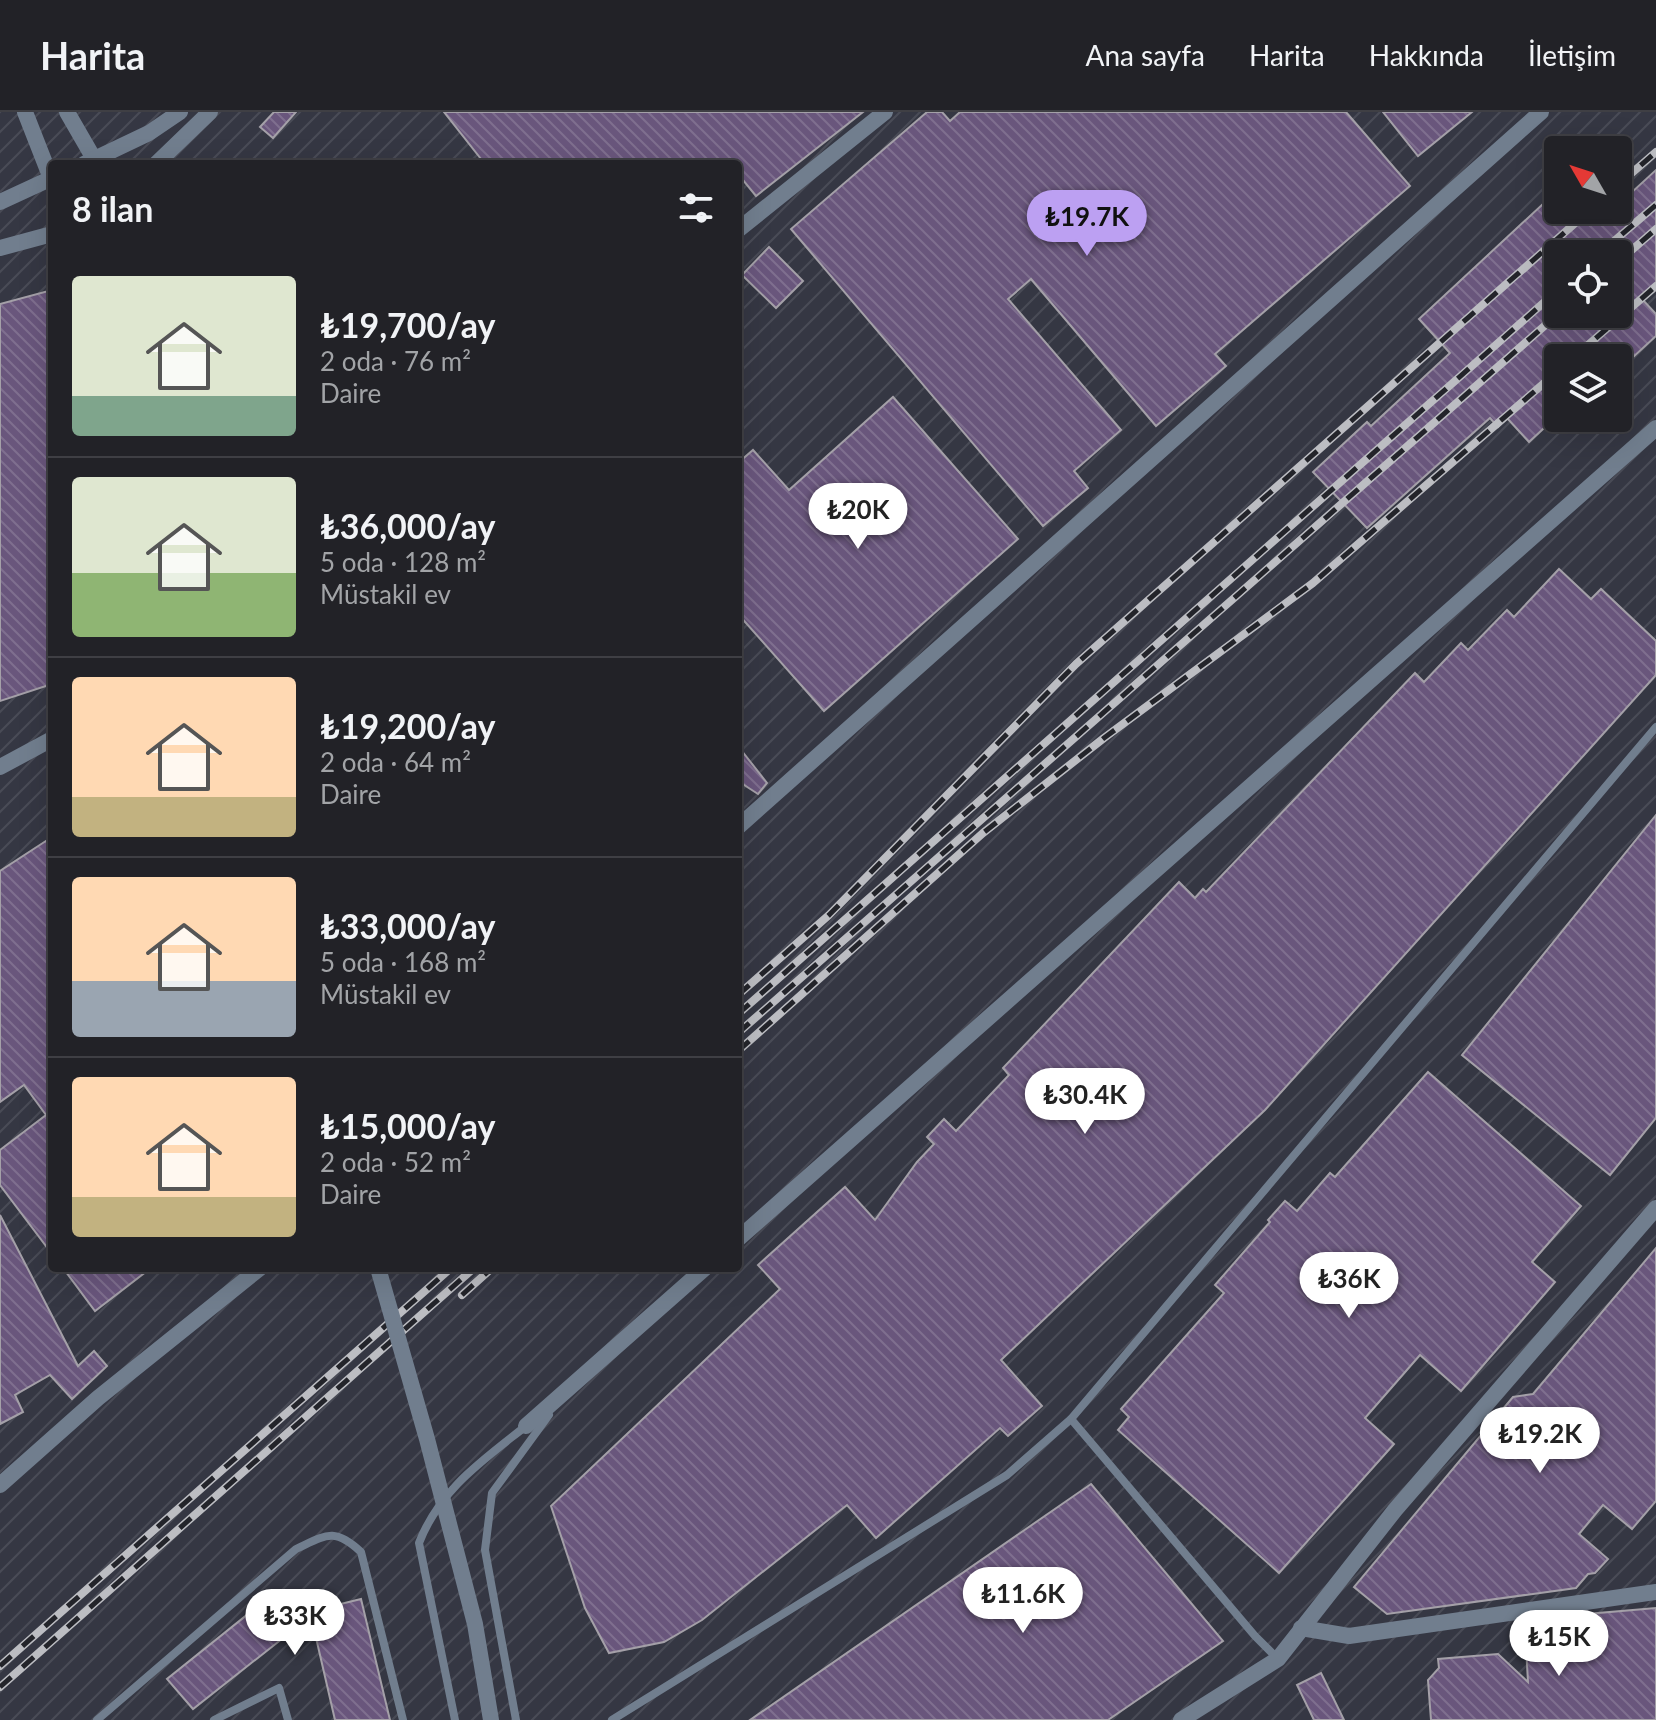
<!DOCTYPE html>
<html lang="tr">
<head>
<meta charset="utf-8">
<style>
	:root { --surface:#222227; --page:#2a2a2f; --text:#f1f3f6; --muted:#a2a4a7; --line:#3f3f44; --accent:#bca0f2 }
	body { margin:0; font-family:Lato,sans-serif; background:var(--page); color:var(--text); height:100vh; display:flex; flex-direction:column; font-size:30px; white-space:nowrap }
	* { box-sizing:border-box; margin:0 }
	p { font-size:26px; color:var(--muted) }
	.icon { flex:none; width:44px; height:44px; fill:none; stroke:currentColor; stroke-width:2; stroke-linecap:round; stroke-linejoin:round }
	.map { position:relative; flex:1; overflow:hidden }
	.drawer { position:absolute; left:48px; top:48px; width:694px; height:1112px; display:flex; flex-direction:column; background:var(--surface); border-radius:8px; box-shadow:0 8px 32px #0002,0 0 0 2px var(--line) }
	.drawer>* { flex:none }
	.needle { width:52px; rotate:309deg }
	.fabs { position:absolute; left:1544px; top:24px; display:grid; gap:16px }
	.fabs a { display:grid; place-items:center; width:88px; height:88px; border-radius:8px; background:var(--surface); box-shadow:0 8px 32px #0002,0 0 0 2px var(--line); font-size:40px }
	.price { position:absolute; translate:-50% -68px; padding:0 18px; border-radius:28px; background:#fff; color:#222; font-size:26px; line-height:52px; filter:drop-shadow(0 2px 4px #0008) }
	.price::after { content:''; position:absolute; left:50%; top:48px; width:24px; height:18px; margin-left:-12px; background:inherit; clip-path:polygon(0 0,100% 0,50% 100%) }
	.price.active { background:var(--accent); color:#111 }
	ul { padding:0; list-style:none }
	li { display:flex; align-items:center; gap:24px; height:200px; padding:0 24px }
	li+li { border-top:2px solid var(--line) }
	li span { display:grid; place-items:center; flex:none; width:224px; height:160px; border-radius:8px; color:#555 }
	li>.icon { margin-inline-start:auto }
	span .icon { width:96px; height:96px; fill:#fffc; stroke-width:1 }
	li b { font-size:34px }
	h2 { display:flex; justify-content:space-between; align-items:center; height:96px; padding:0 24px; font-size:34px }
	header { display:flex; align-items:center; gap:48px; box-sizing:border-box; height:112px; padding:0 40px; background:var(--surface); border-bottom:2px solid var(--line) }
	header strong { font-size:38px }
	nav { display:flex; gap:44px; margin-inline-start:auto; font-size:28px }
	.map>svg:first-child { display:block }
	.industrial { fill:url(#industrial-furrows); fill-rule:evenodd }
	.building { fill:url(#building-back-hatch); stroke:#a4a0a8; stroke-width:2; fill-rule:evenodd }
	.lines { fill:none; stroke-linecap:round; stroke-linejoin:round }
	.service { stroke:#717e8e; stroke-width:8 }
	.minor { stroke:#717e8e; stroke-width:16 }
	.tertiary { stroke:#717e8e; stroke-width:16 }
	.rail-casing { stroke:#bcbdc2; stroke-width:8 }
	.rail { stroke:#23242a; stroke-width:5; stroke-dasharray:15; stroke-linecap:butt }
	.tertiary-bridge { stroke:#717e8e; stroke-width:16 }
</style>
</head>
<body>
<header>
<strong>Harita</strong>
<nav><a>Ana sayfa</a><a>Harita</a><a>Hakkında</a><a>İletişim</a></nav>
</header>
<div class="map">
<svg width="1656" height="1608" viewBox="0 0 1656 1608">
	<defs>
		<pattern id="industrial-furrows" width="10" height="10" patternUnits="userSpaceOnUse" patternTransform="scale(2)"><rect width="10" height="10" fill="#353743"/><path d="M-1 1l2-2M0 10L10 0M9 11l2-2" fill="none" stroke="#494b56"/></pattern>
		<pattern id="building-back-hatch" width="6" height="6" patternUnits="userSpaceOnUse" patternTransform="scale(2)"><rect width="6" height="6" fill="#69567c"/><path d="M-1 5l2 2M0 0l6 6M5-1l2 2" fill="none" stroke="#7f6f8f"/></pattern>
	</defs>
	<rect width="100%" height="100%" fill="#2d2e34"/>
	<path class="industrial" d="M 0,0 L 1656,0 L 1656,1608 L 0,1608 ZM 1558,38 L 1618,38 L 1618,98 L 1558,98 ZM 52,52 L 738,52 L 738,1156 L 52,1156 ZM 1558,142 L 1618,142 L 1618,202 L 1558,202 ZM 1558,246 L 1618,246 L 1618,306 L 1558,306 Z"/>
	<g class="building">
		<polygon points="274,0 296,0 273,26 260,15"/>
		<polygon points="444,0 863,0 756,84 738,62 738,52 485,52"/>
		<polygon points="927,0 942,0 950,9 960,0 1346,0 1410,74 1215,242 1226,254 1156,314 1031,167 1008,187 1121,318 1074,359 1088,376 1043,414 791,117"/>
		<polygon points="1383,0 1472,0 1418,44"/>
		<path d="M 1656,58 L 1656,172 L 1641,186 L 1656,202 L 1656,224 L 1618,259 L 1618,246 L 1558,246 L 1558,303 L 1529,330 L 1507,306 L 1498,315 L 1490,306 L 1367,416 L 1313,360 L 1367,310 L 1371,314 L 1450,241 L 1419,207 L 1558,78 L 1558,98 L 1585,98 L 1598,112 L 1613,98 L 1618,98 L 1618,93 ZM 1558,142 L 1618,142 L 1618,202 L 1558,202 Z"/>
		<polygon points="769,135 803,169 776,196 742,163"/>
		<polygon points="52,178 52,572 0,589 0,192"/>
		<polygon points="893,285 1018,427 824,599 738,502 738,351 753,338 789,378"/>
		<polygon points="1559,457 1591,487 1601,477 1656,529 1656,563 1265,998 1001,1248 1042,1294 1008,1324 1000,1316 876,1426 847,1393 702,1508 664,1530 609,1541 585,1496 551,1394 780,1177 758,1153 845,1075 875,1108 917,1050 934,1032 927,1025 944,1007 956,1019 1009,963 1003,956 1179,770 1195,786 1203,777 1206,780 1415,561 1424,570 1461,531 1468,538 1507,498 1514,505"/>
		<polygon points="738,634 767,671 758,682 738,669"/>
		<polygon points="1656,703 1656,1006 1610,1063 1462,943"/>
		<polygon points="52,725 52,1142 0,1073 0,1038 46,1003 24,973 0,990 0,759"/>
		<polygon points="1428,960 1581,1094 1532,1150 1555,1170 1461,1279 1420,1243 1365,1306 1394,1332 1279,1461 1118,1318 1129,1305 1121,1297 1224,1181 1215,1173 1270,1110 1268,1108 1285,1089 1297,1099 1330,1061 1335,1065"/>
		<polygon points="0,1103 78,1254 94,1239 107,1254 72,1287 50,1263 15,1283 23,1300 0,1312"/>
		<polygon points="1656,1136 1656,1389 1632,1417 1603,1393 1579,1422 1608,1447 1595,1461 1588,1462 1576,1476 1387,1502 1354,1475 1513,1285 1533,1282"/>
		<polygon points="63,1156 151,1156 95,1199"/>
		<polygon points="1091,1372 1223,1529 1108,1608 750,1608"/>
		<polygon points="273,1482 292,1504 361,1487 390,1608 335,1608 311,1504 193,1597 167,1567"/>
		<polygon points="1656,1496 1656,1608 1431,1608 1428,1568 1439,1556 1438,1547 1498,1542 1528,1570 1526,1535 1590,1529 1587,1502"/>
		<polygon points="1321,1561 1344,1608 1314,1608 1297,1573"/>
	</g>
	<g class="lines">
		<g class="service">
			<polyline points="1071,1307 1255,1524 1278,1547"/>
			<path d="M 97,1608 L 296,1437 C 326,1423 334,1415 361,1440 L 403,1608"/>
			<polyline points="214,1608 279,1576 288,1608"/>
			<path d="M 455,1608 L 419,1431 C 440,1377 482,1349 526,1314"/>
			<polyline points="516,1608 485,1438 492,1381 549,1303"/>
			<polyline points="612,1608 1007,1363 1071,1307 1656,615"/>
		</g>
		<g class="minor">
			<polyline points="738,118 885,0"/>
			<polyline points="0,655 52,627"/>
			<polyline points="738,715 1541,0"/>
			<polyline points="738,1127 1656,316"/>
			<polyline points="526,1314 705,1156"/>
			<polyline points="0,1373 98,1286 260,1156"/>
			<polyline points="1301,1516 1349,1524 1656,1480"/>
			<polyline points="1181,1608 1278,1547 1395,1398 1656,1096"/>
		</g>
		<g class="tertiary">
			<polyline points="25,0 52,69"/>
			<polyline points="67,0 97,52"/>
			<polyline points="84,52 149,21 180,0"/>
			<polyline points="156,52 210,0"/>
			<polyline points="0,90 52,66"/>
			<polyline points="0,136 52,122"/>
		</g>
		<g class="rail-casing">
			<g id="rail">
				<polyline points="1618,73 1656,40"/>
				<polyline points="1599,142 1656,93"/>
				<polyline points="1618,150 1656,117"/>
				<polyline points="1573,246 1656,174"/>
				<polyline points="738,883 829,803 1076,552 1590,98"/>
				<polyline points="738,902 1558,178"/>
				<polyline points="738,921 1558,202"/>
				<polyline points="738,939 983,721 1104,626 1313,471 1558,259"/>
				<polyline points="462,1183 492,1156"/>
				<polyline points="0,1554 451,1156"/>
				<polyline points="0,1575 474,1156"/>
			</g>
		</g>
		<use href="#rail" class="rail"/>
		<polyline class="tertiary-bridge" points="378,1156 427,1327 475,1512 491,1608"/>
	</g>
</svg>
<div class="fabs">
<a><svg class="needle" viewBox="-14 -14 28 28"><path d="M0-13l5 13h-10z" fill="#e53935"/><path d="M0 13l5-13h-10z" fill="#a2a4a7"/></svg></a>
<a><svg class="icon" aria-label="locate" viewBox="0 0 24 24"><circle cx="12" cy="12" r="6"/><path d="M12 2v4M12 18v4M2 12h4M18 12h4"/></svg></a>
<a><svg class="icon" aria-label="layers" viewBox="0 0 24 24"><path d="M12 4l9 5-9 5-9-5zM3 14l9 5 9-5"/></svg></a>
</div>
<b class="price active" style="left:1087px;top:146px">₺19.7K</b>
<b class="price" style="left:858px;top:439px">₺20K</b>
<b class="price" style="left:1085px;top:1024px">₺30.4K</b>
<b class="price" style="left:1349px;top:1208px">₺36K</b>
<b class="price" style="left:1540px;top:1363px">₺19.2K</b>
<b class="price" style="left:1023px;top:1523px">₺11.6K</b>
<b class="price" style="left:295px;top:1545px">₺33K</b>
<b class="price" style="left:1559px;top:1566px">₺15K</b>
<section class="drawer">
<h2>8 ilan<svg class="icon" aria-label="filters" viewBox="0 0 24 24"><path d="M4 7h16M4 17h16"/><circle cx="9" cy="7" r="2"/><circle cx="15" cy="17" r="2"/></svg></h2>
<ul>
<li><span style="background:linear-gradient(#dfe7d0 75%,#7fa58c 0)"><svg class="icon" aria-label="home" viewBox="0 0 24 24"><path d="M3 11l9-7 9 7M6 9v11h12V9"/></svg></span><div><b>₺19,700/ay</b><p>2 oda · 76 m²</p><p>Daire</p></div></li>
<li><span style="background:linear-gradient(#dfe7d0 60%,#8fb573 0)"><svg class="icon" aria-label="home" viewBox="0 0 24 24"><path d="M3 11l9-7 9 7M6 9v11h12V9"/></svg></span><div><b>₺36,000/ay</b><p>5 oda · 128 m²</p><p>Müstakil ev</p></div></li>
<li><span style="background:linear-gradient(#ffd9b3 75%,#c2b280 0)"><svg class="icon" aria-label="home" viewBox="0 0 24 24"><path d="M3 11l9-7 9 7M6 9v11h12V9"/></svg></span><div><b>₺19,200/ay</b><p>2 oda · 64 m²</p><p>Daire</p></div></li>
<li><span style="background:linear-gradient(#ffd9b3 65%,#9aa5b1 0)"><svg class="icon" aria-label="home" viewBox="0 0 24 24"><path d="M3 11l9-7 9 7M6 9v11h12V9"/></svg></span><div><b>₺33,000/ay</b><p>5 oda · 168 m²</p><p>Müstakil ev</p></div></li>
<li><span style="background:linear-gradient(#ffd9b3 75%,#c2b280 0)"><svg class="icon" aria-label="home" viewBox="0 0 24 24"><path d="M3 11l9-7 9 7M6 9v11h12V9"/></svg></span><div><b>₺15,000/ay</b><p>2 oda · 52 m²</p><p>Daire</p></div></li>
</ul>
</section>
</div>
</body>
</html>
